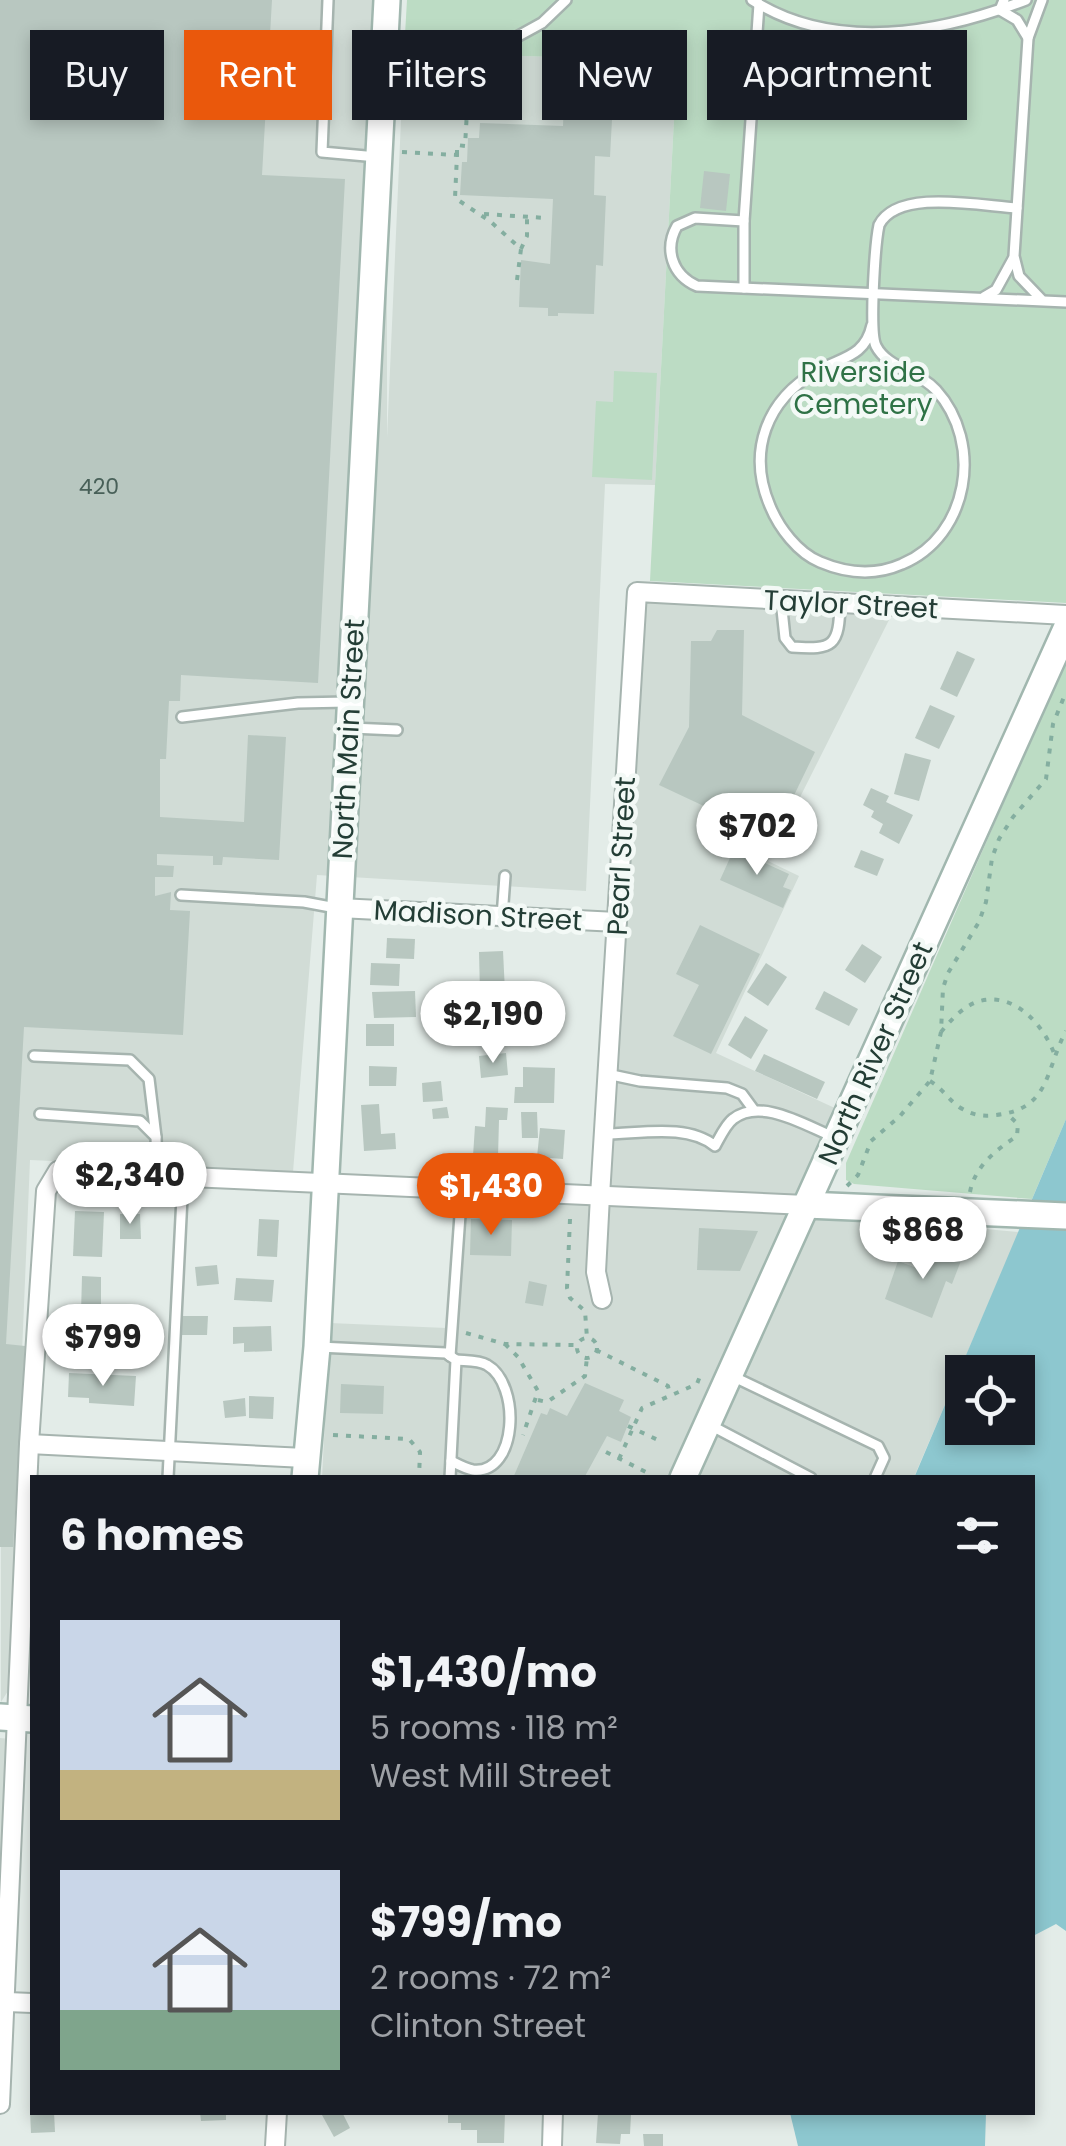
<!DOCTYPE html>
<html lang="en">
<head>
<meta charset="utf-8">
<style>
	:root { --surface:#171b24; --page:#242831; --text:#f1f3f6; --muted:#9ea1a6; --accent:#ea580c }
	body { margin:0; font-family:Poppins,sans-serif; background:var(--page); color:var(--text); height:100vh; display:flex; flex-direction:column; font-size:38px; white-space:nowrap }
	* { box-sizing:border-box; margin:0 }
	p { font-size:32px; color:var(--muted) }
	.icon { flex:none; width:55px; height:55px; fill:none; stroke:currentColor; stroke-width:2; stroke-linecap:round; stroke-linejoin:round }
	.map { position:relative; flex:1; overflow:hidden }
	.sheet { position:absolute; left:30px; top:1475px; width:1005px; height:640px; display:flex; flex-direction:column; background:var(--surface); border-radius:0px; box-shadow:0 5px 15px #0003 }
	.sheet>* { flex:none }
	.top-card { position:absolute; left:30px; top:30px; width:1008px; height:90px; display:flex; gap:20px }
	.buttons { position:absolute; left:945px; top:1355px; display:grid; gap:20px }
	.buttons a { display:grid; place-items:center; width:90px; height:90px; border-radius:0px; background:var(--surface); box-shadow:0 5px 15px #0003; font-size:50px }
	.price { position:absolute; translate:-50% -85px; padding:0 22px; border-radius:35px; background:#fff; color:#222; font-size:32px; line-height:65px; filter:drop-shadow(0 2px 5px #0008) }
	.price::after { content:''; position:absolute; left:50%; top:60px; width:30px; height:22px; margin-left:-15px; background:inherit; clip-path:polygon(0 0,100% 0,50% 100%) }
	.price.selected { background:var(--accent); color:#fff }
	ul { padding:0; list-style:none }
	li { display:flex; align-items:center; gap:30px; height:250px; padding:0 30px }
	li span { display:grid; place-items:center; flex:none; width:280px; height:200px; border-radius:0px; color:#555 }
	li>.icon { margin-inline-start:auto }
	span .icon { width:120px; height:120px; fill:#fffc; stroke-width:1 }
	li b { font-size:42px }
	h2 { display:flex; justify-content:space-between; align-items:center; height:120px; padding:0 30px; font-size:42px }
	.chip { padding:0 35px; border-radius:0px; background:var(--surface); box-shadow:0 5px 15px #0003; font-size:35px; line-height:90px }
	.chip.selected { background:var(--accent); color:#fff }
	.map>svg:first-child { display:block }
	.built { fill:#d1dcd6 }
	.green { fill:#bcdcc4 }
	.water { fill:#8dc7cf; fill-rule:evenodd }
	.building { fill:#b8c7c0 }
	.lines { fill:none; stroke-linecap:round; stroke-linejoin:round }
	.lane-casing { stroke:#a6b4af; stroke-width:14 }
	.street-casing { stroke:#a6b4af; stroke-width:22 }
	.secondary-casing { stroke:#a1b7af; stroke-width:30 }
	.path { stroke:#84aea0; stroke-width:4; stroke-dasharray:5 8; stroke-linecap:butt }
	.lane { stroke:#fff; stroke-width:9 }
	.street { stroke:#fff; stroke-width:18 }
	.secondary { stroke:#fff; stroke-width:25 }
	.labels { text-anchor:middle; stroke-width:9; stroke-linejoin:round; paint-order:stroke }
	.number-label { font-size:22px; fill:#486058 }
	.park-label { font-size:28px; fill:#2f7246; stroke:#f3f9f6 }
	.street-label { font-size:28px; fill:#233d35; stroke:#f3f9f6 }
</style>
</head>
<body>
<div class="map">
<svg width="1066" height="2146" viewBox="0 0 1066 2146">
	<rect width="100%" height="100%" fill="#e3ece8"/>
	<g class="built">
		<polygon points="0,0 387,0 387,438 404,52 677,61 655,485 605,484 586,891 317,875 293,1172 30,1160 8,1691 1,1702"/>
		<polygon points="643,598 893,612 768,861 799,876 716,1053 839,1110 802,1202 607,1192"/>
		<polygon points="456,1194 798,1209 668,1477 322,1478 330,1323 446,1328"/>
		<polygon points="810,1213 1019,1232 914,1477 696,1478"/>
		<polygon points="0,1738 10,1739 0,1892"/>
	</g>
	<g class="green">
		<polygon points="407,0 1066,0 1066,603 650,581 677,61 404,52"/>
		<polygon points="614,371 657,373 652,480 592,477 596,401 613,402"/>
		<polygon points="1066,660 1066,1119 1032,1199 854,1184 846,1180 846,1163"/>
	</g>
	<g class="water">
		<path d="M 1066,1119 L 1066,1931 L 1056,1924 L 1033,1936 L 1032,1478 L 914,1478 ZM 962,1372 L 1018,1372 L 1018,1428 L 962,1428 Z"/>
		<polygon points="790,2113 986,2113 985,2146 798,2146"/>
	</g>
	<g class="building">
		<polygon points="0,0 272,0 262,175 345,179 318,683 181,675 180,701 169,701 166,759 160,759 160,817 244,822 248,735 286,737 279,860 223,857 222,865 213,865 213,856 157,854 157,865 174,866 173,877 155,877 155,896 171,892 170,910 190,911 183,1035 24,1027 6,1344 25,1346 13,1547 0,1547"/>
		<polygon points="564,99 613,101 610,157 595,156 594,195 606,196 603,266 596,265 594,314 558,313 558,316 548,316 548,308 519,307 521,260 550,264 553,199 460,195 462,162 467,162 468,138 479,138 480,123 563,126"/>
		<polygon points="704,171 730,174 726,211 700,208"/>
		<polygon points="717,630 744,630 742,715 815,752 767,851 751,851 706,828 723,828 723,815 659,785 689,727 691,641 711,641"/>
		<polygon points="957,651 975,659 957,697 940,689"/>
		<polygon points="930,705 955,716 939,749 915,738"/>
		<polygon points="905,753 931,760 919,801 894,794"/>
		<polygon points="871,788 889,796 886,802 913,815 899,844 879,833 883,824 871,817 874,811 863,805"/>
		<polygon points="734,849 789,874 783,887 791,890 783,908 720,880"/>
		<polygon points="861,850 884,859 877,876 854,867"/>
		<polygon points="700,925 760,954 711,1054 673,1036 699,985 676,974"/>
		<polygon points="387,938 415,939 414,959 386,958"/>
		<polygon points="862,944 882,957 865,983 845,970"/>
		<polygon points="503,951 505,992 480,993 479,952"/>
		<polygon points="371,963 400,964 399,986 370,985"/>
		<polygon points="766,963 787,977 768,1006 747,992"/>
		<polygon points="415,991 416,1017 374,1018 372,992"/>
		<polygon points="824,991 858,1009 849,1026 815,1009"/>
		<polygon points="745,1016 768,1030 751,1059 728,1045"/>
		<rect x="366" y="1024" width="28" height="22"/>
		<polygon points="506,1053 508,1075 481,1078 479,1056"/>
		<polygon points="764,1054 825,1082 817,1099 755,1071"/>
		<polygon points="369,1066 397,1067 396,1086 369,1086"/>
		<polygon points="523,1067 555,1068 554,1103 514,1103 515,1087 523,1087"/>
		<polygon points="441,1081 443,1101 423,1102 422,1083"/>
		<polygon points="379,1104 381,1134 395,1133 396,1149 364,1151 361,1105"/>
		<polygon points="447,1107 449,1118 433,1119 432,1109"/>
		<polygon points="486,1107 508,1108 507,1120 499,1120 498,1157 473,1156 475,1126 485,1127"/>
		<polygon points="521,1112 537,1112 538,1138 522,1138"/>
		<polygon points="540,1128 565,1130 563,1159 537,1157"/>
		<polygon points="75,1211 104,1212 102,1257 73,1256"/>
		<polygon points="120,1214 140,1214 141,1239 120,1239"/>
		<polygon points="259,1219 279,1220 277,1257 257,1256"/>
		<polygon points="471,1219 512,1220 511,1256 470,1255"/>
		<polygon points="699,1228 758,1231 740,1271 697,1270"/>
		<polygon points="932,1246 962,1258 952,1284 946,1281 932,1318 885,1299 898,1261 922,1270"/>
		<polygon points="217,1265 219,1284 197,1286 195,1267"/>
		<polygon points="82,1276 101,1277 101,1338 69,1337 69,1313 81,1313"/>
		<polygon points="236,1278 274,1280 272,1302 234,1300"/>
		<polygon points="529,1281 547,1285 543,1306 525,1303"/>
		<polygon points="181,1316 208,1316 207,1335 181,1335"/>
		<polygon points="271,1326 272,1351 244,1352 244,1343 233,1344 233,1327"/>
		<polygon points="69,1373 136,1376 134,1406 89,1403 89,1398 68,1397"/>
		<polygon points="585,1383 624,1400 619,1411 631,1417 621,1442 607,1436 584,1478 513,1478 541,1413 547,1415 550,1408 567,1416"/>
		<polygon points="341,1384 384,1386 383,1414 340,1413"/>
		<polygon points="249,1396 274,1397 273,1419 249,1418"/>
		<polygon points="245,1398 246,1416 225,1418 223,1401"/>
		<polygon points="30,2112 54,2112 55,2132 31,2133"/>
		<polygon points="200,2112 226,2112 226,2120 201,2121"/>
		<polygon points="328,2112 342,2112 350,2128 334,2137 322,2115"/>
		<polygon points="448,2112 505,2112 504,2143 477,2143 477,2130 461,2130 461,2123 448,2123"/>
		<polygon points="598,2113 631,2115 630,2134 621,2134 620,2144 596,2143"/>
		<polygon points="643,2134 663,2134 663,2146 644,2146"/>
	</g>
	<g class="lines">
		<g class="lane-casing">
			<g id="lane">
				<polyline points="328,0 322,152 377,157"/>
				<path d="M 752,0 C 835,53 941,33 1026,0"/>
				<polyline points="1004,0 1000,10 1017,20 1028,38"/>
				<polyline points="462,67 542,23 566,0"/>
				<path d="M 744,221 L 695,218 L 677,226 C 664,249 672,275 697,286 L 1066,302"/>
				<polyline points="744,288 744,221 759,4"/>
				<polyline points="984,297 996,290 1013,259"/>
				<polyline points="1041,299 1019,276 1014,256 1028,38 1042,0"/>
				<path d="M 872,325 C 865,357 842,357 817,371 C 766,400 747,452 770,506 C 779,528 798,553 820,562 C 846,573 875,576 902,564 C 969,536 984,443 936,390 C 919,371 887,368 876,346 C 869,332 875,244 879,225 C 898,188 981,206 1017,208"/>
				<path d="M 781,600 L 785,638 L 792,647 C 834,650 839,646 840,603"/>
				<polyline points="182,717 298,703 347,702"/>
				<polyline points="351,728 397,730"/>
				<polyline points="181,895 304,902 336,908"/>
				<polyline points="502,917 505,876"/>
				<polyline points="34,1056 130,1060 149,1079 156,1137"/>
				<polyline points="607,1074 640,1081 727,1088 742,1094 753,1109"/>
				<polyline points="40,1114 140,1121 156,1137 157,1173"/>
				<path d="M 604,1134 C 639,1134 687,1123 715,1146 C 720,1137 726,1124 733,1119 C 761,1097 806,1126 834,1137"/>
				<polyline points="319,1347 446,1353 456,1360 450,1478"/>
				<polyline points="450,1356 460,1215 465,1190"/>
				<polyline points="732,1376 878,1446 884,1458 875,1478"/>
				<polyline points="710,1425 811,1478"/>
				<path d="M 451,1461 C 457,1464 466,1469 473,1470 C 518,1475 521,1384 487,1365 C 479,1360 465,1361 456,1360"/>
				<polyline points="168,1478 183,1177"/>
			</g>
		</g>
		<g class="street-casing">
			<g id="street">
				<polyline points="339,908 617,922"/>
				<polyline points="602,1299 596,1272 600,1196 637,592 1066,615"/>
				<polyline points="29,1444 305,1458"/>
				<polyline points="7,2002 32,2003"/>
				<polyline points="0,2104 29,1444 46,1191 58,1171 806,1205"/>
				<polyline points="275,2146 277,2112"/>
				<polyline points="552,2146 553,2112"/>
			</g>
		</g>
		<g class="secondary-casing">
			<g id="secondary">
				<polyline points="806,1205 1066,1216"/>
				<polyline points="305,1478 317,1347 387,0"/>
				<polyline points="683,1478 1066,629"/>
				<polyline points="0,1717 32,1719"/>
			</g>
		</g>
		<g class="path">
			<polyline points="402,152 457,155 455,198 491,222 521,249 517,280"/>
			<polyline points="457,155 457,145 465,146 468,94"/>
			<polyline points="484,214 546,218"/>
			<polyline points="521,249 527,236 527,217"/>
			<path d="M 941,1032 C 951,1020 964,1005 980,1001 C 1015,992 1043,1025 1054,1053"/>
			<path d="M 930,1081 C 942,1088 948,1099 959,1107 C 972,1115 982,1117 996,1115 C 1051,1109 1045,1070 1066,1031"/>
			<polyline points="847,1186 858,1175 871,1141 900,1116 930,1081 941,1032 943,988 948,973 979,922 986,902 992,858 999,839 1013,817 1046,779 1053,724 1066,692"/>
			<path d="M 970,1192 C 975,1166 996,1150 1017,1136 L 1018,1124 L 1007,1114"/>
			<polyline points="570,1219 567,1288 570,1298 585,1311 587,1338"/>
			<polyline points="466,1333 505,1344 577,1345"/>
			<circle cx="587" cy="1348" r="10"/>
			<polyline points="505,1344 518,1357 538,1391 523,1435"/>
			<polyline points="596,1350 668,1386 670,1395"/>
			<polyline points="538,1400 547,1402 585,1376 587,1357"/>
			<polyline points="628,1426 658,1440"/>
			<polyline points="333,1435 409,1439 420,1452 419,1478"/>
			<polyline points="606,1452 646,1472"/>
			<polyline points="619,1459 642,1408 697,1384 700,1376"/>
		</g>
		<use href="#lane" class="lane"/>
		<use href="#street" class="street"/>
		<use href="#secondary" class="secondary"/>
	</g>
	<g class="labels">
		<g class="number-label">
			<text x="99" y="494">420</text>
		</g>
		<g class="park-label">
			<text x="863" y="382">Riverside<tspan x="863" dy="32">Cemetery</tspan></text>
		</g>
		<g class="street-label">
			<text transform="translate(851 604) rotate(3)" y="10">Taylor Street</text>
			<text transform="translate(348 739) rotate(-87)" y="10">North Main Street</text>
			<text transform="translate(621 856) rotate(-87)" y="10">Pearl Street</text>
			<text transform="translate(478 915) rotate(3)" y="10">Madison Street</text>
			<text transform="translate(875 1053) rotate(-66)" y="10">North River Street</text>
		</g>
	</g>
</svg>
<div class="buttons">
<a><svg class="icon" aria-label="locate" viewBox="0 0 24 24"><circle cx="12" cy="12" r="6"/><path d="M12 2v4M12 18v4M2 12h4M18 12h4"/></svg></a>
</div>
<b class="price" style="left:757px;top:878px">$702</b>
<b class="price" style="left:493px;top:1066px">$2,190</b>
<b class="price" style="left:130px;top:1227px">$2,340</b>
<b class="price selected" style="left:491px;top:1238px">$1,430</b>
<b class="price" style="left:923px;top:1282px">$868</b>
<b class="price" style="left:103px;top:1389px">$799</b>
<div class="top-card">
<a class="chip">Buy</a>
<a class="chip selected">Rent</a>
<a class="chip">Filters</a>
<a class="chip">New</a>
<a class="chip">Apartment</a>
</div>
<section class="sheet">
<h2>6 homes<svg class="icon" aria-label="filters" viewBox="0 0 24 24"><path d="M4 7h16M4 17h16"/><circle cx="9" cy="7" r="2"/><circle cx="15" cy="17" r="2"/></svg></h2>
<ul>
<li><span style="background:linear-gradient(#c9d6e8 75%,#c2b280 0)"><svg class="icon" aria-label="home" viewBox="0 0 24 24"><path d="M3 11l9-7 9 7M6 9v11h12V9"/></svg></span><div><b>$1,430/mo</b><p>5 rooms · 118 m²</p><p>West Mill Street</p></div></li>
<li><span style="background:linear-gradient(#c9d6e8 70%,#7fa58c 0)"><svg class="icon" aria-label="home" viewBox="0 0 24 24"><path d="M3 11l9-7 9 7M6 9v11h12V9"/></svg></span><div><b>$799/mo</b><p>2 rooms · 72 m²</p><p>Clinton Street</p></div></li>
</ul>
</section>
</div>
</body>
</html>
